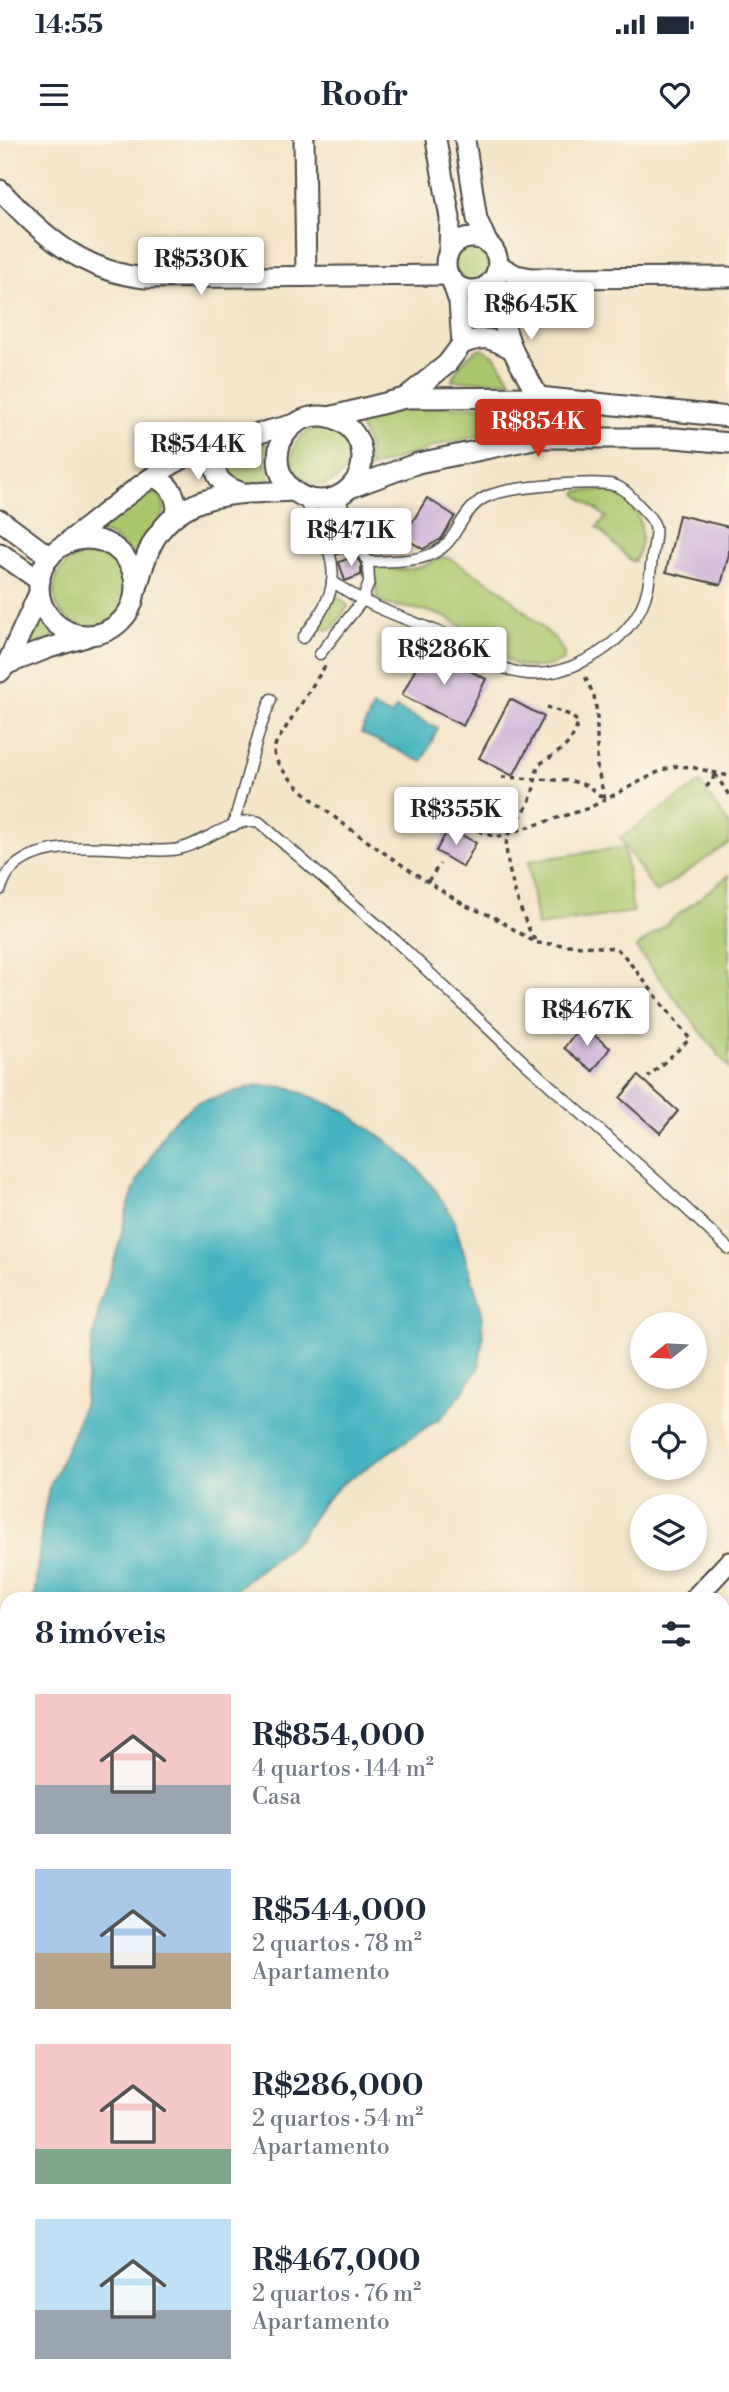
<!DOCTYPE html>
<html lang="pt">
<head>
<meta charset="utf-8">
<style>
	:root { --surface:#fff; --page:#f2f2f3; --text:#1f2937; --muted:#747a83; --accent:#c8321e }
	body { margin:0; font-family:"Libre Bodoni",serif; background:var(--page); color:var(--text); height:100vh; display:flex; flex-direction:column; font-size:26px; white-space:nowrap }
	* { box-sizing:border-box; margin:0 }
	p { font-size:23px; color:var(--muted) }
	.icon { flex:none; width:38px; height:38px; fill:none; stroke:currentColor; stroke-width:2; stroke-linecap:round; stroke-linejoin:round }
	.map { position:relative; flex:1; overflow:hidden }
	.details { position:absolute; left:0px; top:1452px; width:730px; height:800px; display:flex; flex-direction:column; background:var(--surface); border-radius:21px 21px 0 0; box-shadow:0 4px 10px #0003 }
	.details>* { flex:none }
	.needle { width:46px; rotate:252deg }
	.buttons { position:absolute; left:630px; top:1172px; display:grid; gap:14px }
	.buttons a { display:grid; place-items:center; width:77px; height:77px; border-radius:50%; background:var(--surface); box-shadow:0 4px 10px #0003; font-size:35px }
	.price { position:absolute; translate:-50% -60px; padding:0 16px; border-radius:7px; background:#fff; color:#222; font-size:23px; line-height:46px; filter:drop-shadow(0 2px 4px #0008) }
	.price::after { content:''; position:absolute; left:50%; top:42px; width:21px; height:16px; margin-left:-10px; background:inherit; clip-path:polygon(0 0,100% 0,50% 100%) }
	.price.selected { background:var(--accent); color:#fff }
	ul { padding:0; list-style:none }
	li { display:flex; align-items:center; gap:21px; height:175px; padding:0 35px }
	li span { display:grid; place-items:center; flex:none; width:196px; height:140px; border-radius:0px; color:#555 }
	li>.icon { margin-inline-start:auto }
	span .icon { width:84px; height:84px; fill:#fffc; stroke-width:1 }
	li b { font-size:30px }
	h2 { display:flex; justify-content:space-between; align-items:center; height:84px; padding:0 35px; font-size:30px }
	.status { display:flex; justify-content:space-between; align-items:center; height:49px; padding:0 35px; background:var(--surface); direction:ltr }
	.status svg { height:19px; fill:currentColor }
	header { display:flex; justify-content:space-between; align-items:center; height:91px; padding:0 35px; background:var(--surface); font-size:32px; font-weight:800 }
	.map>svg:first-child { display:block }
	.green { fill:#abc76e; stroke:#6b794c; stroke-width:2 }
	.water { fill:#45b3c0; stroke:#386f76; stroke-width:2 }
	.building { fill:#ceb2da }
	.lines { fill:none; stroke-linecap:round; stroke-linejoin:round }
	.lane-casing { stroke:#494743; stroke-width:13 }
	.street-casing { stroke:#494743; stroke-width:23 }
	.path { stroke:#494743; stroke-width:3.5; stroke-dasharray:5 5; stroke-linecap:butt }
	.lane { stroke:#fff; stroke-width:10 }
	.street { stroke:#fff; stroke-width:19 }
</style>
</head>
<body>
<div class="status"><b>14:55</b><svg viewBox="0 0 49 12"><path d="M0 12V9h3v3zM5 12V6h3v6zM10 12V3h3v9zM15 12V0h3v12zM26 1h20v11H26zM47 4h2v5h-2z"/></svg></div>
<header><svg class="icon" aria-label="menu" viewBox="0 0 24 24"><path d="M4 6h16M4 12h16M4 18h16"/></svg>Roofr<svg class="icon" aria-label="heart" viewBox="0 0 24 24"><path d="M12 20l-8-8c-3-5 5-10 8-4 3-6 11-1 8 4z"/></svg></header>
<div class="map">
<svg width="729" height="2252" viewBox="0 0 729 2252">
	<rect width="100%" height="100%" fill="#fcf5e5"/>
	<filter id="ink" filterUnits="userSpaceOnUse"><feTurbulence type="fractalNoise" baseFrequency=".0143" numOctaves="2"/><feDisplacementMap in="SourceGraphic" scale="14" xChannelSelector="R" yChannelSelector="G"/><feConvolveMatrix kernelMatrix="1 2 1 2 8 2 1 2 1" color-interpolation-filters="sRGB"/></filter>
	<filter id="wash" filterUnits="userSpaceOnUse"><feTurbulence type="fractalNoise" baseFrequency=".00686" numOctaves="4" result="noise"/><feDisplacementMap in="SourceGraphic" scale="28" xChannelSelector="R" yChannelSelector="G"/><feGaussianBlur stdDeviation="1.57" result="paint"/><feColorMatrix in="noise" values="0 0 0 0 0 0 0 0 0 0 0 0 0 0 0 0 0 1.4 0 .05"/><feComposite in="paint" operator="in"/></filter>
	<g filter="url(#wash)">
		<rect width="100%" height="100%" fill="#f4e4c8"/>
		<g class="green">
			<circle cx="472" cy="124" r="17"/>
			<path d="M 482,208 L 494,216 L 511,241 L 452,241 C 455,229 470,211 482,208 Z"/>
			<polygon points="522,264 534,272 535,279 530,285 524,288 445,303 368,329 369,308 356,277 410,268"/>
			<circle cx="320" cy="317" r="28"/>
			<polygon points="265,297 265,322 272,343 239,344 225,332 224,317 237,307"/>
			<path d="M 601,350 C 639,357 650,388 635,421 L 631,421 L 597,387 L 606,377 L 576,354 L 578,351 Z"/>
			<path d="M 148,352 C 162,352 165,361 164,373 L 137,419 L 112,396 L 94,390 Z"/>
			<circle cx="90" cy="451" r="36"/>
			<path d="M 447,417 L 499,448 L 555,499 L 564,512 L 564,519 C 551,529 529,529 514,524 L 450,479 L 428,471 L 382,464 L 377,459 L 375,426 C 391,430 410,431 426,425 C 433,422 438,418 447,417 Z"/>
			<polygon points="335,453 348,466 333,488 327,490 320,486 321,482"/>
			<polygon points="40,478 45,478 56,493 54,497 22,510"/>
			<polygon points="700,643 729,685 729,703 656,753 620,698"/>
			<polygon points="624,707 633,772 537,786 528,721"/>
			<polygon points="729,735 729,928 636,808"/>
		</g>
		<g class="water">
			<polygon points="373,567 392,576 396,568 438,588 422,622 361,593"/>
			<polygon points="258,945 288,947 343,970 392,1005 416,1027 436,1051 453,1078 481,1168 483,1197 479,1227 462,1253 443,1276 342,1344 322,1364 299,1399 250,1437 226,1459 34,1459 43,1379 49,1348 75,1290 84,1261 93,1198 100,1165 120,1101 127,1069 138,1040 168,986 196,963"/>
			<polygon points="7,1509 7,1723 0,1723 0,1520"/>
		</g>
		<g id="blocks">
			<g class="building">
				<polygon points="427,358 455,376 441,399 423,409 403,397"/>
				<polygon points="679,375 729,387 729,414 721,445 666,432"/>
				<polygon points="355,416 361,424 361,435 345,441 339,422"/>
				<polygon points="426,508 486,539 463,586 402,555"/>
				<polygon points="510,559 544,577 513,636 479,618"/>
				<polygon points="421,649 435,654 429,671 415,666"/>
				<polygon points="449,688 476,703 463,727 436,711"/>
				<polygon points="581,885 610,908 593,931 564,908"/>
				<polygon points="638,936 678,971 660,993 620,958"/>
			</g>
		</g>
	</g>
	<g filter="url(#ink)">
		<use href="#blocks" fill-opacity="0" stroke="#494743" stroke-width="2"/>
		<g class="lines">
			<g class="lane-casing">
				<g id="lane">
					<path d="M 301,356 C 319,387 344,424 327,460 C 322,474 311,486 303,498"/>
					<polyline points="329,411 355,402"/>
					<path d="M 332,441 C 369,468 405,478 446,495 C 471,505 494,529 521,533 C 562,540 613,511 635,478 C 648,460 650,438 652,417 C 653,408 657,395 655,386 C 652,377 641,368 635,361 C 628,353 621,346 609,344 C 584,342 505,346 484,358 C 470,366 462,381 454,394 C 436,425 399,420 368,422"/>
					<polyline points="320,514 362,461 369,443 368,422 355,402 339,356"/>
					<polyline points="233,686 260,589 271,559"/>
					<path d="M 0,750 C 3,744 5,736 10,731 C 45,692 126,714 172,710 C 199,708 234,675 259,682 L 396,801 L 527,925 L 658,1042 L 729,1109"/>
				</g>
			</g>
			<g class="street-casing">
				<g id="street">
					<polyline points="304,0 306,135"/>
					<polyline points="436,0 450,78 449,112"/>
					<polyline points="465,0 477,79 487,102"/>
					<path d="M 0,50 C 43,95 80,131 145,138 L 448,135"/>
					<circle cx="472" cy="124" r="26"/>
					<polyline points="498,125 516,135 532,138 729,137"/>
					<path d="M 496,133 C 495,156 504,186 512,208 C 523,237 555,265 539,298"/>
					<path d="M 462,204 C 485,195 490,198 512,209"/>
					<polyline points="405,258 447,224 462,204 459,162 451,139"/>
					<circle cx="320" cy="318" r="42"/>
					<polyline points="329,277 405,258 539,257 729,277"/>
					<path d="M 226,303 C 208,328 214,344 243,353"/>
					<path d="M 153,337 C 170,344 177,354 177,373"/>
					<polyline points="350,348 418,323 539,298 676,298 729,303"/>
					<polyline points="0,380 50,417"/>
					<circle cx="87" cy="447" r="48"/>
					<path d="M 70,400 C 106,373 141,341 180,320 C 215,301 258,294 295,284"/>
					<polyline points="0,413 40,441"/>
					<path d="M 137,448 C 142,431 146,412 156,397 C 187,349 243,354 293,351"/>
					<polyline points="7,524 49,508 86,497"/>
					<polyline points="0,532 7,524 39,453"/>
					<polyline points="693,1460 729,1422"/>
					<polyline points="723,1975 729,1976"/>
					<polyline points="0,1985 7,1986"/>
					<polyline points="723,2002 729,2003"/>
					<polyline points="0,2021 7,2020"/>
					<polyline points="0,2114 7,2117"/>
				</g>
			</g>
			<g class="path">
				<polyline points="435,508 446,513 449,509"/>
				<path d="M 325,526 L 276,603 C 274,609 273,613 276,619 C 293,658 425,740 466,766 L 492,776 L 536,803 L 615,808 L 622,813 L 690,899 L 648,937"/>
				<polyline points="502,637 572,641 588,646 605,660 597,627 597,573 594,556 584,534"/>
				<polyline points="706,647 713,640 714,632 729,655"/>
				<polyline points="461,681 483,693 497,697 589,668 662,630 677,626 691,627 729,636"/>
				<polyline points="428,741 440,724"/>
				<path d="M 535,800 C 523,783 500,714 508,695 C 512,685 521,677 526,668 C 534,655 535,640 538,625 C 557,613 573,606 578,582 L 570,575 L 547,567"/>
			</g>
			<use href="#lane" class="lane"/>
			<use href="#street" class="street"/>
		</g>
	</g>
</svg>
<div class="buttons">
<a><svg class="needle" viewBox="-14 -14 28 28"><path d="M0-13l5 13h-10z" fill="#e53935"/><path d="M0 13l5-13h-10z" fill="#747a83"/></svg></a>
<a><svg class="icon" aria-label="locate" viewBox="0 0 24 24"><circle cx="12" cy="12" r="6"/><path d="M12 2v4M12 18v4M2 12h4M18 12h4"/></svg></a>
<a><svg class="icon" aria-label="layers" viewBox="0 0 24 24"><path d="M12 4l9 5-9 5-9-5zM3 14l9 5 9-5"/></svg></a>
</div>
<b class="price" style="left:201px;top:157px">R$530K</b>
<b class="price" style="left:531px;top:202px">R$645K</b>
<b class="price selected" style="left:538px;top:319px">R$854K</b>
<b class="price" style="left:198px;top:342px">R$544K</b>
<b class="price" style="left:351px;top:428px">R$471K</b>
<b class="price" style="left:444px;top:547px">R$286K</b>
<b class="price" style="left:456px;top:707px">R$355K</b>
<b class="price" style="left:587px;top:908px">R$467K</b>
<section class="details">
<h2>8 imóveis<svg class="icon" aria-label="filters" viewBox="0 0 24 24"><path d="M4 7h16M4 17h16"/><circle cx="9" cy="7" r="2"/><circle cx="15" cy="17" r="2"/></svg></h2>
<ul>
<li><span style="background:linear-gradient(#f6c9c9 65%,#9aa5b1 0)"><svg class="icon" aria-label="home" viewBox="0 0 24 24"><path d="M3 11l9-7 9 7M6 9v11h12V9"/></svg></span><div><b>R$854,000</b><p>4 quartos · 144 m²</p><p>Casa</p></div></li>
<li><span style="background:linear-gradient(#a9c7e8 60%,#b9a48a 0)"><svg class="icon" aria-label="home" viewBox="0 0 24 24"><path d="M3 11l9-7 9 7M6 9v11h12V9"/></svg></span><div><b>R$544,000</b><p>2 quartos · 78 m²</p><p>Apartamento</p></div></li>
<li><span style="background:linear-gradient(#f6c9c9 75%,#7fa58c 0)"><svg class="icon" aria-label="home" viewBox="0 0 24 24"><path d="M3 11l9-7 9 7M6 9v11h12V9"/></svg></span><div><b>R$286,000</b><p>2 quartos · 54 m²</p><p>Apartamento</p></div></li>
<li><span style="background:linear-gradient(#bfe0f5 65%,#9aa5b1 0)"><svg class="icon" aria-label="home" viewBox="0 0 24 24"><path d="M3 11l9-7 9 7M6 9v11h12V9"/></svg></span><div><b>R$467,000</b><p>2 quartos · 76 m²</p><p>Apartamento</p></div></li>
</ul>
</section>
</div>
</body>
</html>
